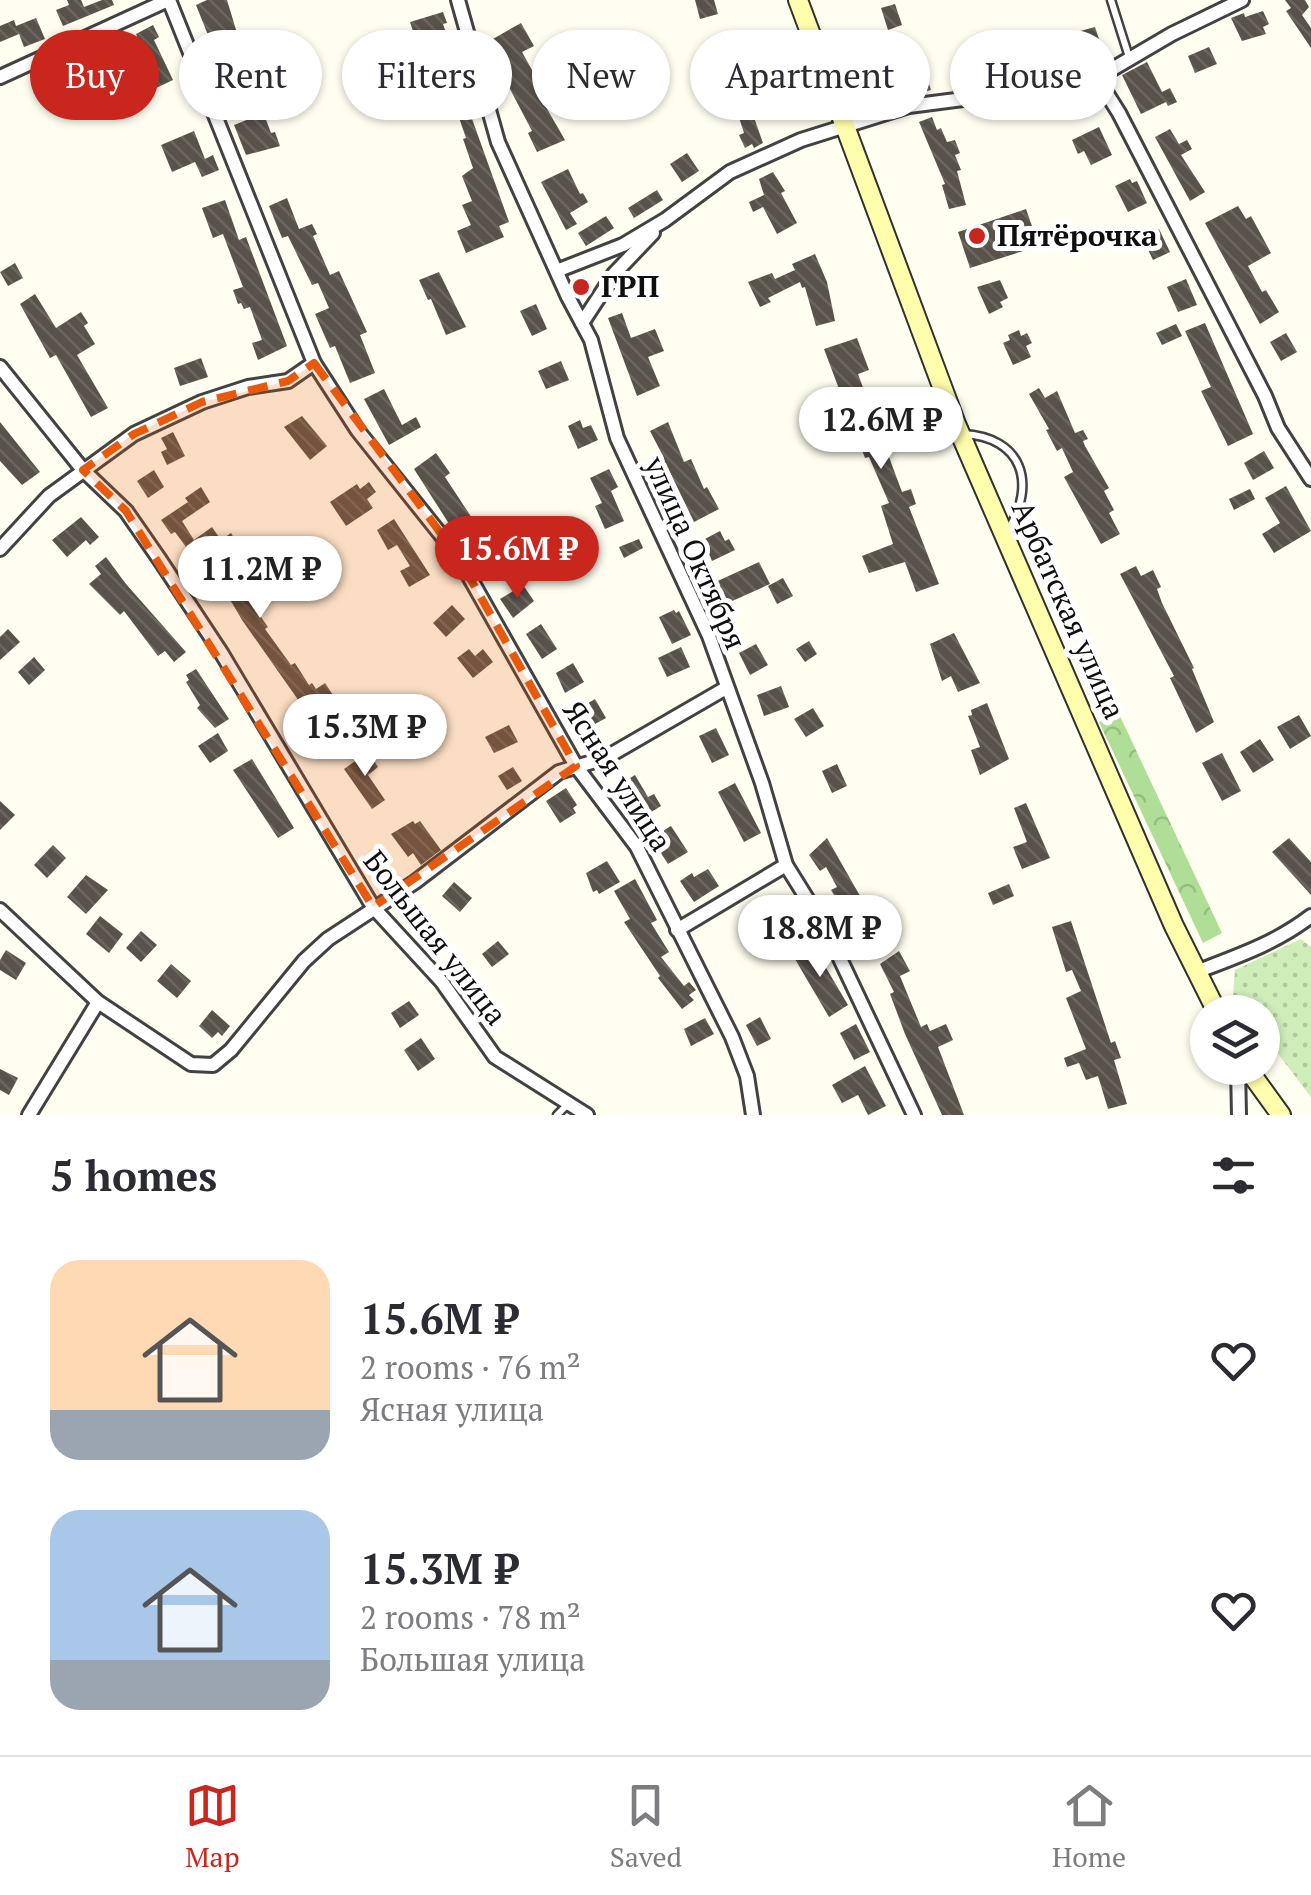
<!DOCTYPE html>
<html lang="en">
<head>
<meta charset="utf-8">
<style>
	:root { --surface:#fff; --page:#f2f2f3; --text:#2b2b33; --muted:#7c7c81; --line:#e1e1e2; --accent:#c9271d }
	body { margin:0; font-family:"PT Serif",serif; background:var(--page); color:var(--text); height:100vh; display:flex; flex-direction:column; font-size:38px; white-space:nowrap }
	* { box-sizing:border-box; margin:0 }
	p { font-size:32px; color:var(--muted) }
	.icon { flex:none; width:55px; height:55px; fill:none; stroke:currentColor; stroke-width:2; stroke-linecap:round; stroke-linejoin:round }
	.map { position:relative; height:1115px; overflow:hidden }
	.side { display:flex; flex-direction:column; background:var(--surface); flex:1 }
	.side>* { flex:none }
	.guide { position:absolute; left:30px; top:30px; width:1252px; height:90px; display:flex; gap:20px }
	.tools { position:absolute; left:1190px; top:995px; display:grid; gap:20px }
	.tools a { display:grid; place-items:center; width:90px; height:90px; border-radius:50%; background:var(--surface); box-shadow:0 2px 8px #0004; font-size:50px }
	.price { position:absolute; translate:-50% -85px; padding:0 22px; border-radius:35px; background:#fff; color:#222; font-size:32px; line-height:65px; filter:drop-shadow(0 2px 5px #0008) }
	.price::after { content:''; position:absolute; left:50%; top:60px; width:30px; height:22px; margin-left:-15px; background:inherit; clip-path:polygon(0 0,100% 0,50% 100%) }
	.price.active { background:var(--accent); color:#fff }
	ul { padding:0; list-style:none }
	li { display:flex; align-items:center; gap:30px; height:250px; padding:0 50px }
	li span { display:grid; place-items:center; flex:none; width:280px; height:200px; border-radius:30px; color:#555 }
	li>.icon { margin-inline-start:auto }
	span .icon { width:120px; height:120px; fill:#fffc; stroke-width:1 }
	li b { font-size:42px }
	h2 { display:flex; justify-content:space-between; align-items:center; height:120px; padding:0 50px; font-size:42px }
	.pill { padding:0 35px; border-radius:45px; background:var(--surface); box-shadow:0 2px 8px #0004; font-size:35px; line-height:90px }
	.pill.active { background:var(--accent); color:#fff }
	.dock { display:flex; justify-content:space-around; align-items:center; height:140px; border-top:2px solid var(--line); background:var(--surface); font-size:28px; color:var(--muted) }
	.dock a { display:grid; justify-items:center; gap:5px }
	.dock .active { color:var(--accent) }
	.map>svg:first-child { display:block }
	.forest { fill:url(#forest-crowns) }
	.park { fill:url(#park-dots) }
	.building { fill:url(#building-back-hatch) }
	.lines { fill:none; stroke-linecap:round; stroke-linejoin:round }
	.service-casing { stroke:#424242; stroke-width:11 }
	.minor-casing { stroke:#424242; stroke-width:18 }
	.secondary-casing { stroke:#313131; stroke-width:22 }
	.service { stroke:#fff; stroke-width:6 }
	.minor { stroke:#fff; stroke-width:12 }
	.secondary { stroke:#fffeac; stroke-width:18 }
	.marked { fill:#e8590c; fill-opacity:0.2; stroke:#e8590c; stroke-width:8; stroke-dasharray:20 12; stroke-linejoin:round }
	.poi-dot { fill:#c9271d; stroke:#fff; stroke-width:4 }
	.labels { text-anchor:middle; stroke-width:10; stroke-linejoin:round; paint-order:stroke }
	.poi-label { font-size:30px; font-weight:bold; fill:#0f0f0f; stroke:#fff; text-anchor:start }
	.street-label { font-size:30px; fill:#0f0f0f; stroke:#fff }
</style>
</head>
<body>
<div class="map">
<svg width="1311" height="1115" viewBox="0 0 1311 1115">
	<defs>
		<pattern id="forest-crowns" width="20" height="18" patternUnits="userSpaceOnUse" patternTransform="scale(2.5)"><rect width="20" height="18" fill="#afdf96"/><path d="M2 6a3 3 0 1 1 6 0M12 15a3 3 0 1 1 6 0" fill="none" stroke="#95be80"/></pattern>
		<pattern id="park-dots" width="8" height="8" patternUnits="userSpaceOnUse" patternTransform="scale(2.5)"><rect width="8" height="8" fill="#ceedb8"/><path d="M2 2h.1M6 6h.1" fill="none" stroke="#b0ca9d" stroke-width="1.8" stroke-linecap="round"/></pattern>
		<pattern id="building-back-hatch" width="6" height="6" patternUnits="userSpaceOnUse" patternTransform="scale(2.5)"><rect width="6" height="6" fill="#59524b"/><path d="M-1 5l2 2M0 0l6 6M5-1l2 2" fill="none" stroke="#6c6661"/></pattern>
	</defs>
	<rect width="100%" height="100%" fill="#fffef1"/>
	<polygon class="forest" points="1119,714 1222,933 1203,943 1099,722"/>
	<polygon class="park" points="1301,939 1311,947 1311,1097 1263,1034 1262,1012 1246,1012 1233,995 1235,970"/>
	<g class="building">
		<polygon points="67,0 81,0 84,7 102,0 112,0 114,5 63,26 56,10 69,5"/>
		<polygon points="207,0 227,0 237,33 233,34 236,42 214,50 196,5"/>
		<polygon points="695,0 714,0 718,14 700,19"/>
		<polygon points="1285,0 1305,0 1309,7 1302,15 1311,28 1311,48 1286,11 1291,8"/>
		<polygon points="895,4 902,25 888,30 881,8"/>
		<polygon points="1263,11 1269,24 1263,27 1266,34 1242,41 1231,18 1244,13 1245,17"/>
		<polygon points="443,12 447,23 443,24 454,56 435,62 425,30 414,34 410,22"/>
		<polygon points="36,18 45,39 24,47 18,31 19,34 0,42 0,26 14,20 16,26"/>
		<polygon points="521,23 534,46 522,52 547,97 542,100 565,140 537,152 528,133 532,131 501,72 507,70 491,40"/>
		<polygon points="153,25 159,37 154,40 173,80 156,88 142,59 147,57 136,34"/>
		<polygon points="1095,27 1101,45 1075,53 1069,34"/>
		<polygon points="725,36 763,143 754,148 752,144 745,148 739,135 744,133 720,59 713,61 707,41"/>
		<polygon points="1040,46 1045,65 1019,71 1014,52"/>
		<polygon points="1209,47 1217,64 1195,73 1188,56"/>
		<polygon points="917,48 931,90 910,96 908,90 904,92 899,79 905,77 898,55"/>
		<polygon points="93,60 104,81 89,89 77,68"/>
		<polygon points="1147,62 1162,92 1170,88 1177,102 1168,106 1166,102 1141,114 1122,75"/>
		<polygon points="247,63 254,83 219,96 209,69 222,64 225,71"/>
		<polygon points="457,77 509,222 499,226 504,237 466,253 457,231 471,225 462,205 472,201 462,176 473,168 463,139 466,138 454,103 450,105 442,83"/>
		<polygon points="63,85 74,105 61,112 50,92"/>
		<polygon points="262,109 271,133 275,132 280,146 246,155 234,125 254,117 253,113"/>
		<polygon points="932,117 937,130 941,128 947,142 955,140 960,153 955,155 961,170 957,171 966,205 949,209 942,185 945,184 919,122"/>
		<polygon points="1099,127 1112,155 1091,165 1084,151 1078,154 1072,140"/>
		<polygon points="1170,129 1179,144 1187,140 1192,149 1181,155 1205,192 1190,201 1155,137"/>
		<polygon points="194,131 205,159 213,155 219,170 202,177 195,162 172,172 161,145"/>
		<polygon points="687,153 699,171 682,182 670,164"/>
		<polygon points="568,169 580,194 583,193 588,202 570,213 577,224 566,230 541,182"/>
		<polygon points="773,172 785,191 781,193 797,223 777,234 763,207 753,212 749,202 764,195 759,179"/>
		<polygon points="1130,179 1132,183 1137,181 1147,203 1128,212 1115,186"/>
		<polygon points="657,190 663,200 634,218 628,208"/>
		<polygon points="287,198 299,229 312,224 317,234 313,236 330,275 339,271 367,332 360,335 375,373 350,383 335,346 330,348 315,314 329,308 318,283 312,285 288,236 282,238 269,206"/>
		<polygon points="225,200 239,240 246,237 287,346 258,360 252,343 262,340 250,307 244,309 241,303 238,304 233,290 243,287 223,234 213,238 202,208"/>
		<polygon points="1238,206 1246,219 1251,216 1271,253 1248,266 1262,292 1266,290 1279,312 1260,324 1205,223"/>
		<polygon points="1026,209 1039,246 970,268 958,232"/>
		<polygon points="606,216 614,228 586,246 578,233"/>
		<polygon points="1159,229 1170,252 1153,260 1142,237"/>
		<polygon points="815,254 827,282 835,321 816,326 805,287 802,288 800,282 768,298 771,302 760,307 748,282 772,273 775,279 795,270 792,264"/>
		<polygon points="15,263 23,278 8,286 0,272"/>
		<polygon points="439,272 466,327 446,335 431,299 428,300 419,280"/>
		<polygon points="1186,279 1197,305 1178,312 1167,287"/>
		<polygon points="1000,280 1008,298 1000,302 1003,307 989,314 977,287"/>
		<polygon points="35,294 56,328 81,312 88,323 84,326 95,344 77,355 108,408 91,417 56,355 50,358 20,304"/>
		<polygon points="536,304 547,329 532,336 520,311"/>
		<polygon points="622,313 631,338 655,329 664,351 648,357 660,386 637,396 608,318"/>
		<polygon points="1205,323 1253,434 1228,446 1201,391 1211,387 1185,331"/>
		<polygon points="1176,324 1182,336 1162,345 1156,333"/>
		<polygon points="1019,330 1021,336 1027,333 1032,343 1026,346 1031,357 1013,365 1003,343 1010,340 1008,335"/>
		<polygon points="1286,333 1297,352 1281,361 1270,342"/>
		<polygon points="857,338 869,370 858,374 902,492 911,489 916,504 909,507 939,584 916,592 905,562 869,573 862,556 893,544 881,506 889,503 869,457 865,458 824,349"/>
		<polygon points="201,358 208,377 180,386 174,368"/>
		<polygon points="561,361 569,380 546,389 538,371"/>
		<polygon points="1039,388 1045,398 1057,391 1075,433 1083,430 1088,439 1083,441 1085,446 1109,488 1104,491 1114,510 1109,513 1120,534 1101,544 1064,477 1073,472 1062,448 1057,451 1046,430 1049,429 1029,394"/>
		<polygon points="384,389 402,425 416,417 421,427 389,445 364,399"/>
		<polygon points="302,416 327,446 310,460 284,427"/>
		<polygon points="580,420 583,428 591,425 598,440 578,449 568,426"/>
		<polygon points="0,422 40,472 22,485 0,461"/>
		<polygon points="668,422 684,462 691,459 704,489 707,487 719,509 694,522 668,468 659,472 654,462 664,458 650,431"/>
		<polygon points="173,432 185,456 167,465 161,452 167,449 161,438"/>
		<polygon points="1264,451 1274,468 1253,480 1244,463"/>
		<polygon points="436,453 450,473 445,477 472,518 453,530 414,469"/>
		<polygon points="609,469 618,487 611,491 624,521 605,529 595,506 602,503 590,478"/>
		<polygon points="154,470 164,487 148,498 137,481"/>
		<polygon points="369,482 376,492 367,499 373,508 346,526 330,502 357,484 360,489"/>
		<polygon points="1286,486 1311,531 1274,553 1262,534 1280,523 1265,498"/>
		<polygon points="201,487 210,502 182,521 194,540 212,527 221,540 231,533 252,570 239,580 259,607 256,610 268,627 265,629 291,665 295,663 309,685 312,683 316,689 325,683 361,737 351,743 350,741 334,751 242,620 228,596 235,591 215,566 205,573 175,532 171,534 161,520 188,502 185,498"/>
		<polygon points="1250,489 1255,499 1234,510 1229,499"/>
		<polygon points="81,517 99,537 90,545 86,540 67,557 52,540"/>
		<polygon points="394,519 430,575 409,587 400,571 410,566 397,545 388,550 377,530"/>
		<polygon points="720,531 725,541 729,539 735,550 712,561 703,540"/>
		<polygon points="639,539 643,548 624,558 619,547"/>
		<polygon points="517,549 527,565 535,560 541,569 513,585 498,560"/>
		<polygon points="106,557 126,584 186,652 174,662 165,651 158,656 124,611 120,615 89,584 101,574 95,566"/>
		<polygon points="759,562 770,584 719,607 709,585"/>
		<polygon points="1136,566 1141,576 1153,570 1161,587 1157,589 1162,603 1194,668 1192,669 1214,722 1196,733 1170,678 1174,676 1120,574"/>
		<polygon points="783,578 793,596 777,604 768,586"/>
		<polygon points="523,585 534,601 513,618 500,599"/>
		<polygon points="452,605 465,619 446,637 433,623"/>
		<polygon points="674,610 676,613 679,611 691,635 672,644 659,617"/>
		<polygon points="541,624 557,649 542,659 526,634"/>
		<polygon points="8,629 20,642 0,660 0,637"/>
		<polygon points="954,633 980,683 958,692 951,676 942,681 930,644"/>
		<polygon points="809,641 817,654 805,662 796,649"/>
		<polygon points="756,644 768,665 750,675 739,653"/>
		<polygon points="681,647 690,667 667,677 658,658"/>
		<polygon points="469,649 475,656 483,649 493,662 473,678 457,658"/>
		<polygon points="34,657 45,670 29,685 18,672"/>
		<polygon points="573,663 584,682 565,693 556,673"/>
		<polygon points="196,669 229,719 215,728 197,708 200,705 186,682 189,680 186,675"/>
		<polygon points="781,686 789,707 764,716 757,695"/>
		<polygon points="595,699 606,718 584,730 573,712"/>
		<polygon points="987,703 1009,759 980,775 971,750 980,747 968,716 972,715 971,710"/>
		<polygon points="813,708 824,726 806,737 794,719"/>
		<polygon points="1299,715 1311,736 1290,749 1277,727"/>
		<polygon points="509,725 518,742 494,753 485,737"/>
		<polygon points="716,728 729,755 712,763 699,736"/>
		<polygon points="218,733 228,751 210,763 198,746"/>
		<polygon points="1260,739 1274,760 1253,773 1240,752"/>
		<polygon points="368,752 378,767 368,775 385,800 372,809 344,769"/>
		<polygon points="1222,753 1241,791 1222,801 1202,763"/>
		<polygon points="252,759 294,828 278,838 233,770"/>
		<polygon points="837,764 847,786 832,793 822,771"/>
		<polygon points="513,767 522,781 507,790 498,776"/>
		<polygon points="635,775 648,797 654,794 661,806 640,819 619,785"/>
		<polygon points="735,783 761,833 744,842 718,792"/>
		<polygon points="566,788 577,805 573,808 576,813 560,823 546,801"/>
		<polygon points="0,801 15,815 0,830"/>
		<polygon points="1026,803 1050,858 1022,869 1013,847 1027,842 1014,808"/>
		<polygon points="413,821 415,824 420,821 441,850 421,865 413,853 408,857 391,834"/>
		<polygon points="671,826 688,852 668,864 651,838"/>
		<polygon points="827,838 884,938 866,948 831,890 837,887 826,867 820,871 809,855"/>
		<polygon points="1289,838 1311,862 1311,895 1272,852"/>
		<polygon points="53,845 66,858 47,878 34,865"/>
		<polygon points="607,861 620,882 599,894 597,890 593,892 586,873"/>
		<polygon points="708,869 719,886 694,902 680,881 692,873 694,877"/>
		<polygon points="86,875 108,890 86,914 67,897"/>
		<polygon points="635,879 657,920 651,923 669,952 661,957 684,986 689,982 696,990 689,995 694,1000 682,1009 658,978 660,976 624,922 630,919 614,891"/>
		<polygon points="454,882 472,898 460,912 442,896"/>
		<polygon points="1009,884 1014,896 993,905 988,893"/>
		<polygon points="100,916 123,934 109,953 86,934"/>
		<polygon points="774,918 785,939 760,949 750,931"/>
		<polygon points="1071,921 1111,1043 1115,1041 1121,1058 1114,1060 1127,1104 1108,1109 1098,1076 1086,1080 1079,1063 1067,1067 1064,1058 1086,1049 1066,998 1081,991 1072,970 1066,972 1052,927"/>
		<polygon points="141,931 157,945 141,962 126,948"/>
		<polygon points="498,941 509,954 492,967 482,954"/>
		<polygon points="812,944 848,1005 829,1017 792,954"/>
		<polygon points="6,950 26,963 16,980 0,970 0,960"/>
		<polygon points="899,951 910,971 900,976 921,1027 927,1024 930,1031 946,1024 953,1040 938,1047 964,1115 942,1115 905,1034 890,994 894,992 880,964"/>
		<polygon points="171,964 191,981 177,998 157,981"/>
		<polygon points="409,1001 419,1015 400,1028 391,1013"/>
		<polygon points="212,1010 230,1026 222,1036 218,1032 212,1038 199,1026"/>
		<polygon points="760,1017 771,1039 757,1046 746,1025"/>
		<polygon points="705,1018 714,1034 691,1046 684,1029"/>
		<polygon points="856,1024 870,1052 854,1060 840,1033"/>
		<polygon points="421,1038 435,1059 418,1071 404,1050"/>
		<polygon points="865,1066 886,1106 868,1115 858,1095 842,1103 832,1085"/>
		<polygon points="0,1069 18,1078 9,1095 0,1090"/>
	</g>
	<g class="lines">
		<g class="service-casing">
			<g id="service">
				<polyline points="1111,0 1129,57"/>
				<path d="M 963,434 C 1022,437 1037,483 1008,530"/>
				<polyline points="557,1115 568,1104"/>
			</g>
		</g>
		<g class="minor-casing">
			<g id="minor">
				<polyline points="169,0 314,363 358,431 457,555 576,766 637,847 732,1037 747,1076 753,1115"/>
				<polyline points="458,0 498,142 568,297 591,340 617,438 709,636 762,783 786,865 827,931 914,1115"/>
				<polyline points="0,77 168,0"/>
				<polyline points="1097,78 1119,113 1265,396 1278,428 1311,479"/>
				<polyline points="559,270 623,245 665,220 730,172 801,140 909,106 1034,90 1097,78 1172,34 1242,0"/>
				<polyline points="582,323 614,274 653,233"/>
				<polyline points="0,367 83,470 126,511 160,560 222,654 373,907 442,982 495,1057 587,1115"/>
				<polyline points="0,549 49,496 134,434 202,402 248,387 288,381 314,363"/>
				<polyline points="0,910 98,1002 191,1064 213,1065 231,1050 304,961 328,939 415,882 559,772 605,758 726,688"/>
				<polyline points="677,930 786,865"/>
				<path d="M 1196,972 C 1238,956 1276,943 1311,916"/>
				<polyline points="1238,1068 1239,1115"/>
				<polyline points="29,1115 98,1002"/>
			</g>
		</g>
		<g class="secondary-casing">
			<g id="secondary">
				<polyline points="798,0 956,424 1174,926 1217,1012"/>
				<polyline points="1247,1068 1281,1115"/>
			</g>
		</g>
		<use href="#service" class="service"/>
		<use href="#minor" class="minor"/>
		<use href="#secondary" class="secondary"/>
	</g>
	<path class="marked" d="M 314,363 L 457,555 L 576,766 L 373,907 L 126,511 L 83,470 L 134,434 L 202,402 L 288,381 Z"/>
	<g class="poi-dot">
		<circle cx="977" cy="236" r="10"/>
		<circle cx="581" cy="287" r="10"/>
	</g>
	<g class="labels">
		<g class="poi-label">
			<text x="997" y="246">Пятёрочка</text>
			<text x="601" y="297">ГРП</text>
		</g>
		<g class="street-label">
			<text transform="translate(695 553) rotate(66)" y="10">улица Октября</text>
			<text transform="translate(1068 610) rotate(66)" y="10">Арбатская улица</text>
			<text transform="translate(617 776) rotate(57)" y="10">Ясная улица</text>
			<text transform="translate(435 938) rotate(52)" y="10">Большая улица</text>
		</g>
	</g>
</svg>
<div class="tools">
<a><svg class="icon" aria-label="layers" viewBox="0 0 24 24"><path d="M12 4l9 5-9 5-9-5zM3 14l9 5 9-5"/></svg></a>
</div>
<b class="price" style="left:881px;top:472px">12.6M ₽</b>
<b class="price active" style="left:517px;top:601px">15.6M ₽</b>
<b class="price" style="left:260px;top:621px">11.2M ₽</b>
<b class="price" style="left:365px;top:779px">15.3M ₽</b>
<b class="price" style="left:820px;top:980px">18.8M ₽</b>
<div class="guide">
<a class="pill active">Buy</a>
<a class="pill">Rent</a>
<a class="pill">Filters</a>
<a class="pill">New</a>
<a class="pill">Apartment</a>
<a class="pill">House</a>
</div>
</div>
<section class="side">
<h2>5 homes<svg class="icon" aria-label="filters" viewBox="0 0 24 24"><path d="M4 7h16M4 17h16"/><circle cx="9" cy="7" r="2"/><circle cx="15" cy="17" r="2"/></svg></h2>
<ul>
<li><span style="background:linear-gradient(#ffd9b3 75%,#9aa5b1 0)"><svg class="icon" aria-label="home" viewBox="0 0 24 24"><path d="M3 11l9-7 9 7M6 9v11h12V9"/></svg></span><div><b>15.6M ₽</b><p>2 rooms · 76 m²</p><p>Ясная улица</p></div><svg class="icon" aria-label="heart" viewBox="0 0 24 24"><path d="M12 20l-8-8c-3-5 5-10 8-4 3-6 11-1 8 4z"/></svg></li>
<li><span style="background:linear-gradient(#a9c7e8 75%,#9aa5b1 0)"><svg class="icon" aria-label="home" viewBox="0 0 24 24"><path d="M3 11l9-7 9 7M6 9v11h12V9"/></svg></span><div><b>15.3M ₽</b><p>2 rooms · 78 m²</p><p>Большая улица</p></div><svg class="icon" aria-label="heart" viewBox="0 0 24 24"><path d="M12 20l-8-8c-3-5 5-10 8-4 3-6 11-1 8 4z"/></svg></li>
</ul>
</section>
<nav class="dock">
<a class="active"><svg class="icon" aria-label="map" viewBox="0 0 24 24"><path d="M3 6l6-2 6 2 6-2v14l-6 2-6-2-6 2zM9 4v14M15 6v14"/></svg>Map</a>
<a><svg class="icon" aria-label="saved" viewBox="0 0 24 24"><path d="M7 4h10v16l-5-4-5 4z"/></svg>Saved</a>
<a><svg class="icon" aria-label="home" viewBox="0 0 24 24"><path d="M3 11l9-7 9 7M6 9v11h12V9"/></svg>Home</a>
</nav>
</body>
</html>
